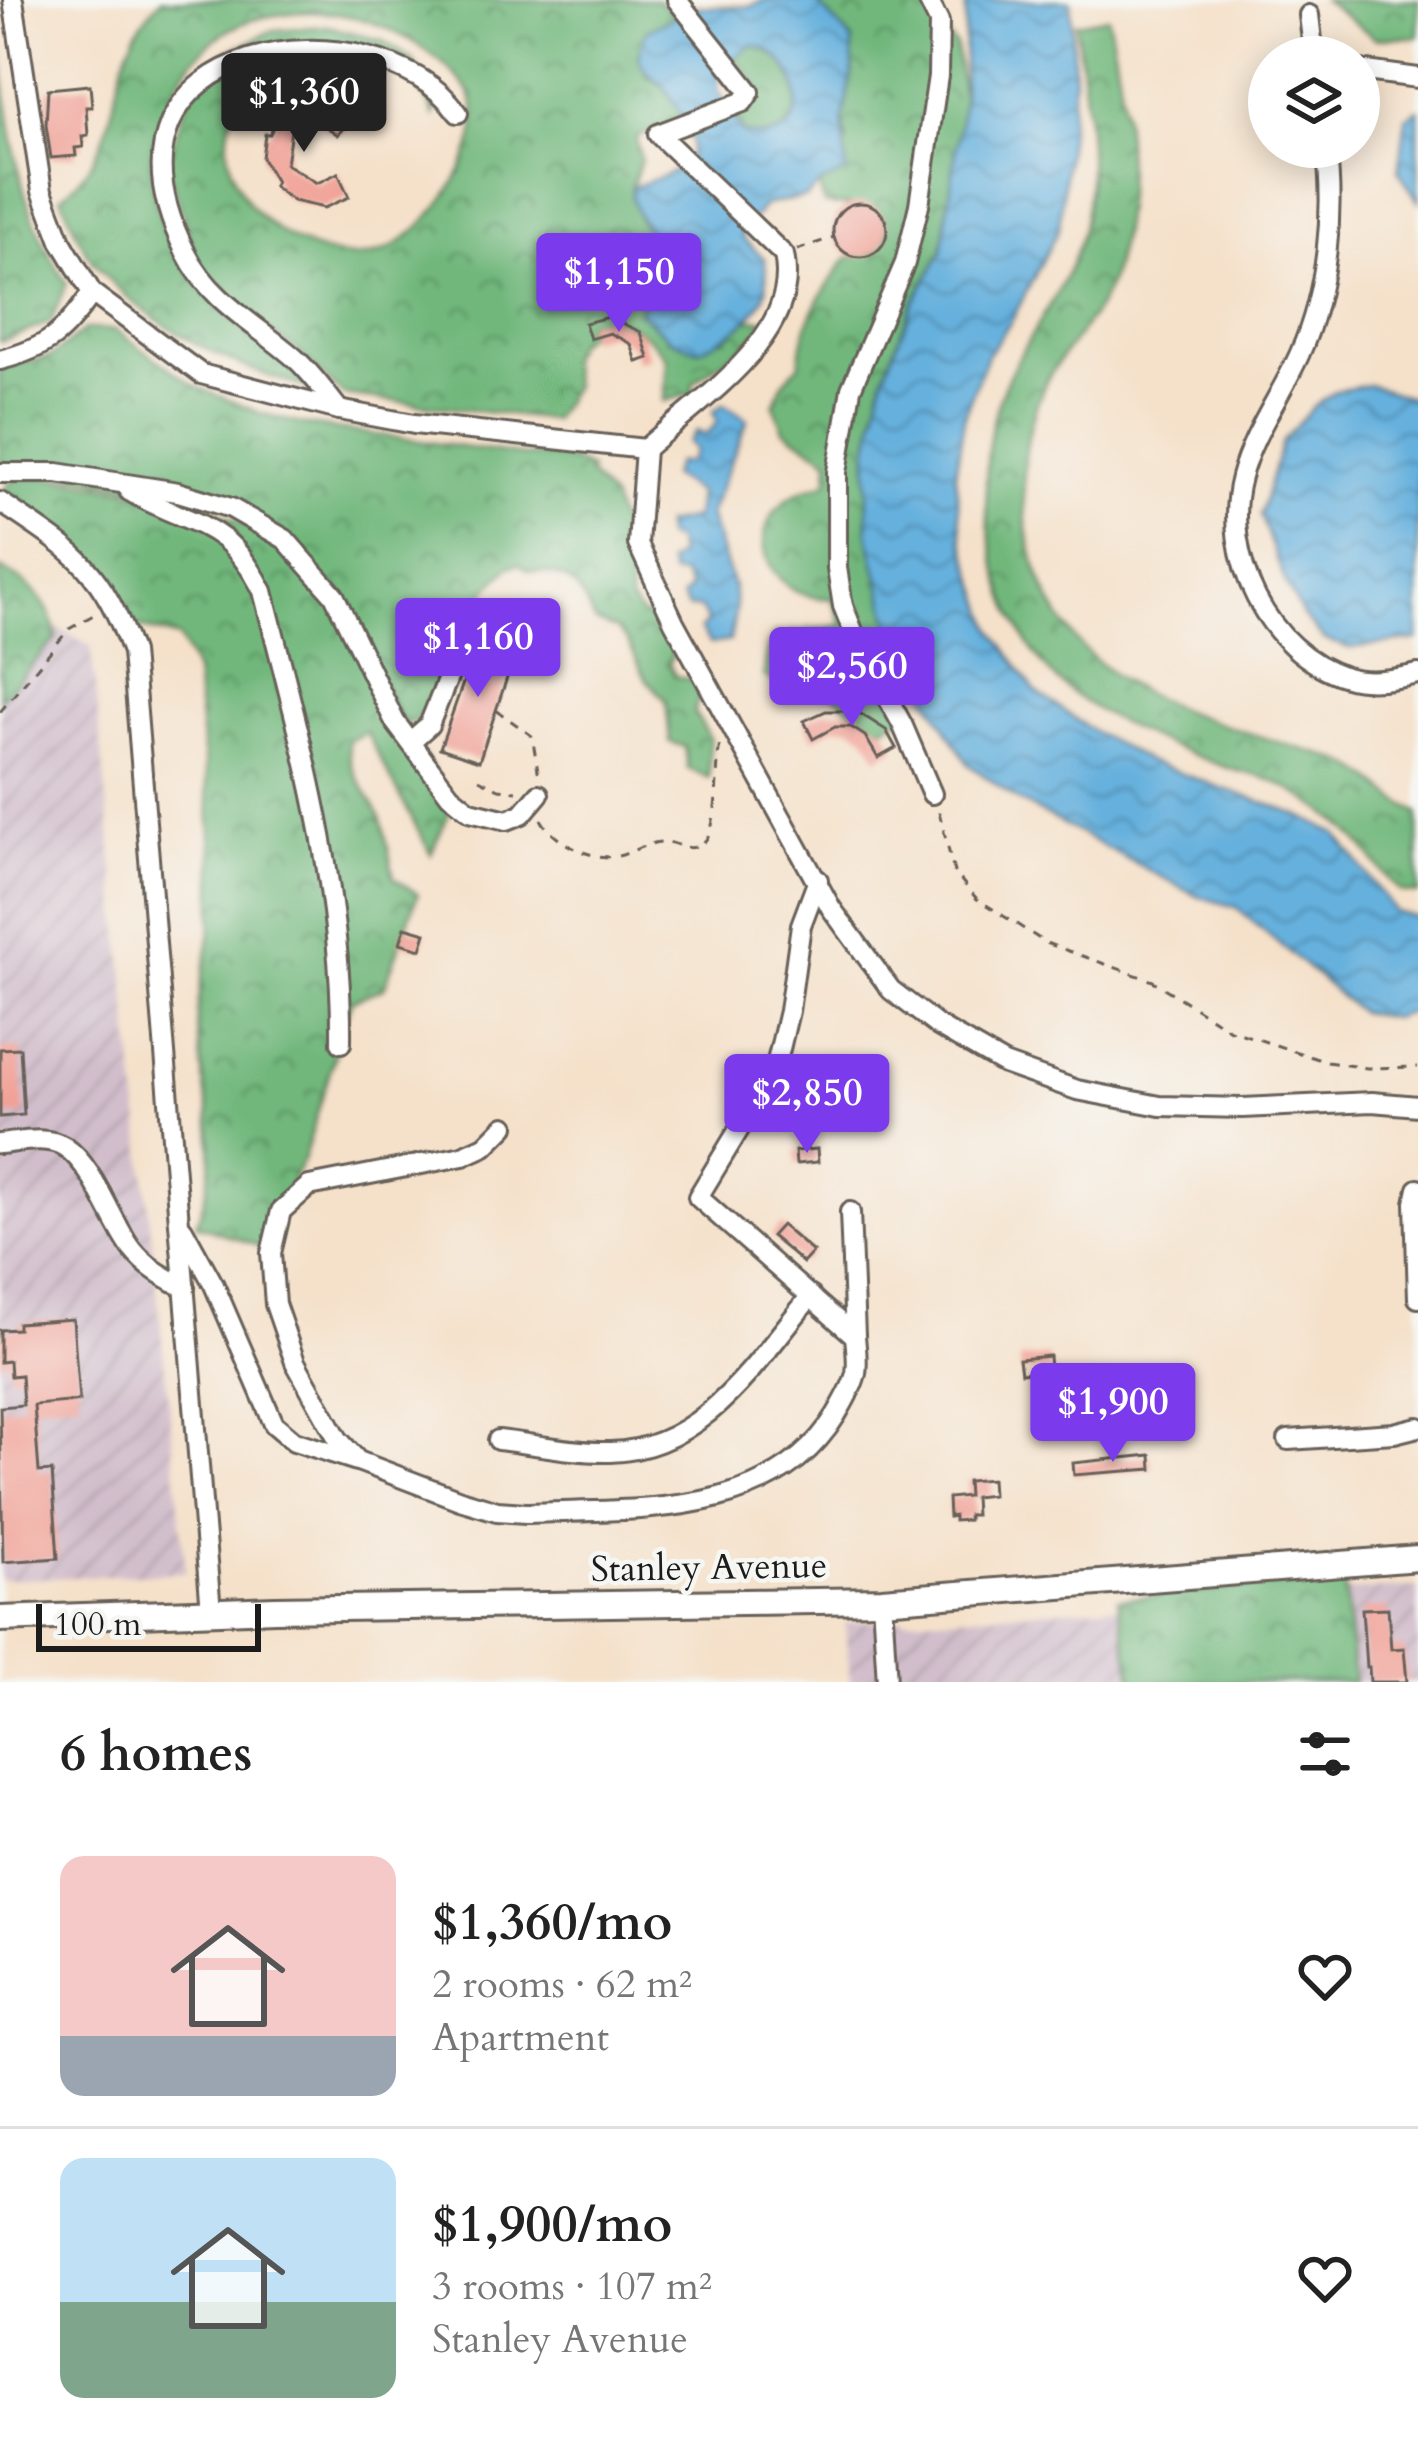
<!DOCTYPE html>
<html lang="en">
<head>
<meta charset="utf-8">
<style>
	:root { --surface:#fff; --page:#f6f6f6; --text:#222; --muted:#767676; --line:#e0e0e0; --accent:#7c3aed }
	body { margin:0; font-family:Cardo,serif; background:var(--page); color:var(--text); height:100vh; display:flex; flex-direction:column; font-size:45px; white-space:nowrap }
	* { box-sizing:border-box; margin:0 }
	p { font-size:39px; color:var(--muted) }
	.icon { flex:none; width:66px; height:66px; fill:none; stroke:currentColor; stroke-width:2; stroke-linecap:round; stroke-linejoin:round }
	.map { position:relative; height:1682px; overflow:hidden }
	.sheet { display:flex; flex-direction:column; background:var(--surface); flex:1 }
	.sheet>* { flex:none }
	.fabs { position:absolute; left:1248px; top:36px; display:grid; gap:24px }
	.fabs a { display:grid; place-items:center; width:132px; height:132px; border-radius:50%; background:var(--surface); box-shadow:0 6px 30px #0003; font-size:60px }
	.scale { position:absolute; left:36px; bottom:30px; width:225px; box-sizing:border-box; padding-left:12px; border:6px solid #1c1c1c; border-top:0; font-size:33px; line-height:42px; white-space:nowrap; color:#1c1c1c; -webkit-text-stroke:9px #f6f6f2; paint-order:stroke }
	.price { position:absolute; translate:-50% -102px; padding:0 27px; border-radius:12px; background:var(--accent); color:#fff; font-size:39px; line-height:78px; filter:drop-shadow(0 3px 6px #0008) }
	.price::after { content:''; position:absolute; left:50%; top:72px; width:36px; height:27px; margin-left:-18px; background:inherit; clip-path:polygon(0 0,100% 0,50% 100%) }
	.price.current { background:#222; color:#fff }
	ul { padding:0; list-style:none }
	li { display:flex; align-items:center; gap:36px; height:300px; padding:0 60px }
	li+li { border-top:3px solid var(--line) }
	li span { display:grid; place-items:center; flex:none; width:336px; height:240px; border-radius:24px; color:#555 }
	li>.icon { margin-inline-start:auto }
	span .icon { width:144px; height:144px; fill:#fffc; stroke-width:1 }
	li b { font-size:51px }
	h2 { display:flex; justify-content:space-between; align-items:center; height:144px; padding:0 60px; font-size:51px }
	.map>svg:first-child { display:block }
	.industrial { fill:url(#industrial-furrows) }
	.forest { fill:url(#forest-crowns); stroke:#466a4c; stroke-width:3 }
	.water { fill:url(#water-waves); stroke:#40667c; stroke-width:3; fill-rule:evenodd }
	.building { fill:#f1a297 }
	.lines { fill:none; stroke-linecap:round; stroke-linejoin:round }
	.minor-casing { stroke:#686159; stroke-width:24 }
	.major-casing { stroke:#686159; stroke-width:30 }
	.path { stroke:#686159; stroke-width:3; stroke-dasharray:9 9; stroke-linecap:butt }
	.minor { stroke:#fff; stroke-width:18 }
	.major { stroke:#fff; stroke-width:24 }
	.labels { text-anchor:middle; stroke-width:9; stroke-linejoin:round; paint-order:stroke }
	.street-label { font-size:36px; fill:#1c1c1c; stroke:#f6f6f2 }
</style>
</head>
<body>
<div class="map">
<svg width="1418" height="1682" viewBox="0 0 1418 1682">
	<defs>
		<pattern id="industrial-furrows" width="10" height="10" patternUnits="userSpaceOnUse" patternTransform="scale(3)"><rect width="10" height="10" fill="#d1bdcb"/><path d="M-1 1l2-2M0 10L10 0M9 11l2-2" fill="none" stroke="#b3a2ae"/></pattern>
		<pattern id="forest-crowns" width="20" height="18" patternUnits="userSpaceOnUse" patternTransform="scale(3)"><rect width="20" height="18" fill="#71b77b"/><path d="M2 6a3 3 0 1 1 6 0M12 15a3 3 0 1 1 6 0" fill="none" stroke="#5c9464"/></pattern>
		<pattern id="water-waves" width="16" height="10" patternUnits="userSpaceOnUse" patternTransform="scale(3)"><rect width="16" height="10" fill="#65b0dd"/><path d="M0 5q4-4 8 0t8 0" fill="none" stroke="#528eb2"/></pattern>
	</defs>
	<rect width="100%" height="100%" fill="#f6f6f2"/>
	<filter id="ink" filterUnits="userSpaceOnUse"><feTurbulence type="fractalNoise" baseFrequency=".00833" numOctaves="2"/><feDisplacementMap in="SourceGraphic" scale="24" xChannelSelector="R" yChannelSelector="G"/><feConvolveMatrix kernelMatrix="1 2 1 2 8 2 1 2 1" color-interpolation-filters="sRGB"/></filter>
	<filter id="wash" filterUnits="userSpaceOnUse"><feTurbulence type="fractalNoise" baseFrequency=".004" numOctaves="4" result="noise"/><feDisplacementMap in="SourceGraphic" scale="48" xChannelSelector="R" yChannelSelector="G"/><feGaussianBlur stdDeviation="2.7" result="paint"/><feColorMatrix in="noise" values="0 0 0 0 0 0 0 0 0 0 0 0 0 0 0 0 0 1.4 0 .05"/><feComposite in="paint" operator="in"/></filter>
	<g filter="url(#wash)">
		<rect width="100%" height="100%" fill="#f5e1ca"/>
		<g class="industrial">
			<polygon points="0,597 91,646 186,1572 0,1580"/>
			<polygon points="1418,1587 1418,1682 850,1682 845,1623"/>
		</g>
		<g class="forest">
			<path d="M 161,0 L 658,0 L 675,16 L 646,31 L 646,75 L 665,87 L 683,117 L 636,138 L 641,160 L 632,187 L 638,217 L 651,239 L 652,259 L 640,313 L 670,339 L 725,338 L 748,319 L 766,320 C 741,358 718,358 692,385 L 695,393 L 664,401 L 667,359 C 646,330 619,311 585,323 L 588,333 L 578,340 L 568,356 L 573,386 L 552,420 L 343,395 L 296,350 L 248,315 L 199,265 L 166,164 L 192,85 L 215,58 L 273,30 L 328,26 L 383,41 L 413,60 L 438,102 L 434,115 C 395,6 174,57 240,189 C 251,211 271,227 292,239 C 318,253 351,262 379,253 C 427,237 497,143 469,93 C 459,73 427,50 408,39 C 360,12 313,6 260,18 C 218,28 185,61 169,100 C 163,116 154,134 152,151 C 145,218 188,284 237,324 C 263,346 292,363 313,389 C 240,372 143,324 95,264 C 80,245 71,219 61,197 C 135,137 96,63 161,0 Z"/>
			<path d="M 814,0 L 923,0 L 936,24 L 956,46 L 963,99 L 942,252 L 913,303 L 884,375 L 868,450 L 868,534 L 915,710 L 881,728 L 834,696 L 789,692 L 764,675 L 767,651 L 774,634 L 843,625 L 832,598 C 778,602 739,542 784,502 C 796,491 812,487 828,482 L 829,459 L 784,430 L 774,405 L 782,384 L 800,364 C 800,324 824,289 847,258 L 875,253 L 887,235 C 886,194 850,209 824,204 L 819,185 L 847,141 L 843,120 L 853,40 Z"/>
			<polygon points="1323,0 1418,0 1418,37 1375,38"/>
			<path d="M 1108,17 C 1126,106 1138,189 1111,278 C 1098,319 1062,348 1044,386 C 1004,475 1023,599 1099,663 C 1150,707 1228,726 1291,746 C 1313,752 1339,758 1359,770 C 1381,783 1394,802 1418,812 L 1418,894 L 1401,892 C 1383,875 1371,855 1354,837 C 1333,816 1306,798 1280,784 C 1265,776 1245,774 1228,768 C 1177,750 1099,719 1059,682 C 986,613 965,464 1009,376 C 1034,324 1073,281 1084,222 C 1097,157 1083,88 1076,23 Z"/>
			<path d="M 0,39 C 11,130 14,204 67,283 L 51,322 L 0,342 Z"/>
			<path d="M 752,45 C 808,55 820,154 743,133 L 733,114 L 757,100 L 757,86 L 733,56 Z"/>
			<path d="M 86,329 L 115,330 L 195,386 L 260,413 L 301,424 L 525,456 C 549,455 570,457 591,470 L 588,473 L 612,500 L 637,574 L 629,582 L 630,601 L 642,616 L 658,618 L 675,651 L 669,664 L 675,676 L 691,679 L 700,696 L 694,712 L 710,738 L 709,778 L 688,769 L 685,747 L 670,742 L 666,701 L 646,679 L 628,642 L 617,630 L 595,621 C 583,597 576,577 547,573 C 534,571 529,573 519,564 L 509,567 L 468,610 L 428,707 L 414,723 L 401,720 L 340,592 L 229,503 L 0,464 L 0,368 L 52,356 Z"/>
			<path d="M 47,477 L 196,501 L 279,541 L 319,583 L 453,804 L 431,854 L 366,732 L 349,741 C 345,774 371,791 381,820 C 387,838 390,859 394,878 L 418,894 L 384,988 L 351,1001 L 304,1158 L 276,1211 L 264,1248 L 196,1224 C 227,1144 202,1105 198,1027 C 196,989 210,955 212,918 C 217,837 201,752 195,672 L 179,638 L 134,626 C 97,555 72,534 2,495 L 11,480 Z"/>
			<path d="M 0,569 C 30,580 52,606 57,638 L 0,699 Z"/>
			<polygon points="1344,1579 1354,1682 1133,1682 1118,1599"/>
		</g>
		<g class="water">
			<path d="M 766,0 L 814,0 L 852,40 L 853,69 L 843,120 L 847,172 L 819,185 L 807,197 L 764,205 L 741,237 L 765,259 C 765,268 768,282 766,290 C 758,321 724,339 698,350 L 672,340 L 640,313 C 644,290 656,268 651,243 C 648,222 628,211 632,187 C 679,172 711,162 678,109 C 673,102 669,91 662,85 C 649,74 645,73 638,56 L 646,31 L 694,7 L 750,6 ZM 752,45 C 808,55 820,155 743,133 L 718,90 L 719,69 Z"/>
			<polygon points="966,0 1071,1 1074,80 1059,228 1011,322 987,355 965,413 955,475 963,541 993,629 1035,691 1091,730 1151,763 1296,814 1337,834 1395,912 1418,918 1418,1010 1392,1018 1359,1012 1236,907 1195,895 1019,801 968,764 895,644 868,534 868,450 884,376 913,303 942,252 963,99"/>
			<polygon points="1418,109 1418,201 1399,171 1406,117"/>
			<polygon points="1369,385 1418,400 1418,640 1349,648 1323,639 1303,616 1286,584 1260,515 1282,442 1311,409 1336,391"/>
			<polygon points="724,404 748,419 709,515 733,586 736,607 730,641 710,644 700,629 708,622 700,608 688,608 682,597 690,589 683,575 672,575 668,563 678,556 675,541 665,537 665,524 695,518 698,493 671,476 676,463 688,463 695,450 688,442 696,431 707,435 717,422 713,412"/>
		</g>
		<g id="blocks">
			<g class="building">
				<polygon points="90,85 92,107 86,107 88,135 82,136 83,147 75,148 76,156 51,158 46,125 48,89"/>
				<polygon points="300,101 332,107 335,102 353,115 338,135 314,118 291,130 286,164 317,183 338,173 349,197 324,208 293,201 273,186 276,182 262,158 265,134 270,134 275,122 288,111 287,108"/>
				<circle cx="860" cy="230" r="27"/>
				<polygon points="608,317 641,332 649,358 637,362 631,344 610,333 590,339 585,323"/>
				<polygon points="479,638 516,651 479,761 440,748"/>
				<polygon points="826,711 856,711 886,730 896,748 878,758 865,736 851,727 835,727 813,739 804,721"/>
				<polygon points="405,927 426,933 421,949 400,943"/>
				<polygon points="20,1048 24,1115 0,1117 0,1049"/>
				<polygon points="817,1149 818,1162 796,1164 795,1151"/>
				<polygon points="781,1225 813,1252 803,1263 771,1236"/>
				<polygon points="73,1319 79,1401 34,1405 39,1472 52,1471 58,1558 3,1562 0,1407 23,1405 21,1375 10,1376 9,1361 0,1362 0,1330 18,1329 18,1323"/>
				<polygon points="1049,1356 1050,1370 1021,1373 1019,1359"/>
				<polygon points="1151,1455 1152,1469 1074,1475 1073,1463"/>
				<polygon points="991,1479 992,1495 974,1497 975,1515 968,1515 968,1520 954,1521 954,1516 949,1517 948,1498 968,1496 967,1481"/>
				<polygon points="1388,1608 1391,1649 1404,1648 1407,1682 1370,1682 1369,1667 1366,1667 1362,1609"/>
			</g>
		</g>
	</g>
	<g filter="url(#ink)">
		<use href="#blocks" fill-opacity="0" stroke="#686159" stroke-width="3"/>
		<g class="lines">
			<g class="minor-casing">
				<g id="minor">
					<path d="M 13,0 L 42,191 L 61,241 L 92,293 L 201,374 L 339,410 L 414,424 L 645,449 C 699,400 802,336 784,255 L 658,134 L 743,102 L 750,92 L 677,0"/>
					<polyline points="928,0 939,22 938,76 919,205 905,263 851,389 837,472 837,568 843,606 859,646 902,724 932,794"/>
					<polyline points="1309,15 1314,57"/>
					<polyline points="1359,70 1418,78"/>
					<path d="M 1326,147 C 1335,213 1327,292 1300,353 C 1282,394 1252,434 1241,477 C 1220,556 1268,653 1346,677 C 1369,684 1395,679 1418,674"/>
					<path d="M 0,360 C 48,348 64,333 92,293"/>
					<path d="M 339,410 C 326,393 313,375 297,360 C 258,325 211,303 186,253 C 75,34 377,0 458,113"/>
					<polyline points="645,449 638,544 674,622 831,908 891,990 938,1026 1004,1064 1077,1090 1160,1106 1243,1108 1372,1102 1418,1106"/>
					<polyline points="0,473 57,473 178,492 231,508 285,539 334,595 395,722 450,795 470,811 507,820 522,814 539,794"/>
					<path d="M 129,491 C 192,529 224,515 263,591 C 301,741 343,887 341,1043"/>
					<path d="M 0,502 C 74,552 100,565 132,652 L 211,1611"/>
					<polyline points="411,741 429,725 470,623 481,618"/>
					<path d="M 505,1126 L 485,1146 L 463,1156 L 309,1186 L 281,1211 L 271,1253 L 275,1304 L 295,1362 L 338,1439 L 358,1461 L 460,1500 L 497,1511 L 526,1513 C 635,1508 771,1521 836,1415 C 843,1403 853,1387 856,1373 C 858,1362 856,1348 855,1336 L 698,1197 L 775,1070 L 789,1011 L 801,925 L 818,880"/>
					<path d="M 0,1144 C 20,1142 47,1135 65,1147 C 94,1166 111,1221 132,1249 C 147,1268 165,1277 185,1288"/>
					<polyline points="1418,1189 1415,1203 1418,1298"/>
					<polyline points="850,1212 855,1336"/>
					<polyline points="183,1229 214,1285 274,1424 294,1441 357,1461"/>
					<path d="M 498,1440 C 534,1444 574,1453 610,1452 C 704,1450 756,1361 811,1296"/>
					<polyline points="1288,1440 1394,1433 1418,1427"/>
					<polyline points="882,1600 887,1682"/>
				</g>
			</g>
			<g class="major-casing">
				<polyline id="major" points="0,1619 275,1609 882,1600 1418,1558"/>
			</g>
			<g class="path">
				<polyline points="797,250 834,237"/>
				<polyline points="496,710 532,736 539,776"/>
				<polyline points="0,712 69,629 97,613"/>
				<polyline points="479,779 499,789 517,791"/>
				<polyline points="939,812 954,872 977,899 1046,943 1153,981 1230,1030 1327,1062 1367,1068 1418,1067"/>
				<path d="M 541,819 C 553,843 595,863 622,855 C 636,850 651,841 667,842 C 680,844 690,853 703,843 C 720,829 715,767 720,743"/>
			</g>
			<use href="#minor" class="minor"/>
			<use href="#major" class="major"/>
		</g>
	</g>
	<g class="labels">
		<g class="street-label">
			<text transform="translate(709 1566) rotate(-1)" y="13">Stanley Avenue</text>
		</g>
	</g>
</svg>
<div class="fabs">
<a><svg class="icon" aria-label="layers" viewBox="0 0 24 24"><path d="M12 4l9 5-9 5-9-5zM3 14l9 5 9-5"/></svg></a>
</div>
<div class="scale">100 m</div>
<b class="price current" style="left:304px;top:155px">$1,360</b>
<b class="price" style="left:619px;top:335px">$1,150</b>
<b class="price" style="left:478px;top:700px">$1,160</b>
<b class="price" style="left:852px;top:729px">$2,560</b>
<b class="price" style="left:807px;top:1156px">$2,850</b>
<b class="price" style="left:1113px;top:1465px">$1,900</b>
</div>
<section class="sheet">
<h2>6 homes<svg class="icon" aria-label="filters" viewBox="0 0 24 24"><path d="M4 7h16M4 17h16"/><circle cx="9" cy="7" r="2"/><circle cx="15" cy="17" r="2"/></svg></h2>
<ul>
<li><span style="background:linear-gradient(#f6c9c9 75%,#9aa5b1 0)"><svg class="icon" aria-label="home" viewBox="0 0 24 24"><path d="M3 11l9-7 9 7M6 9v11h12V9"/></svg></span><div><b>$1,360/mo</b><p>2 rooms · 62 m²</p><p>Apartment</p></div><svg class="icon" aria-label="heart" viewBox="0 0 24 24"><path d="M12 20l-8-8c-3-5 5-10 8-4 3-6 11-1 8 4z"/></svg></li>
<li><span style="background:linear-gradient(#bfe0f5 60%,#7fa58c 0)"><svg class="icon" aria-label="home" viewBox="0 0 24 24"><path d="M3 11l9-7 9 7M6 9v11h12V9"/></svg></span><div><b>$1,900/mo</b><p>3 rooms · 107 m²</p><p>Stanley Avenue</p></div><svg class="icon" aria-label="heart" viewBox="0 0 24 24"><path d="M12 20l-8-8c-3-5 5-10 8-4 3-6 11-1 8 4z"/></svg></li>
</ul>
</section>
</body>
</html>
